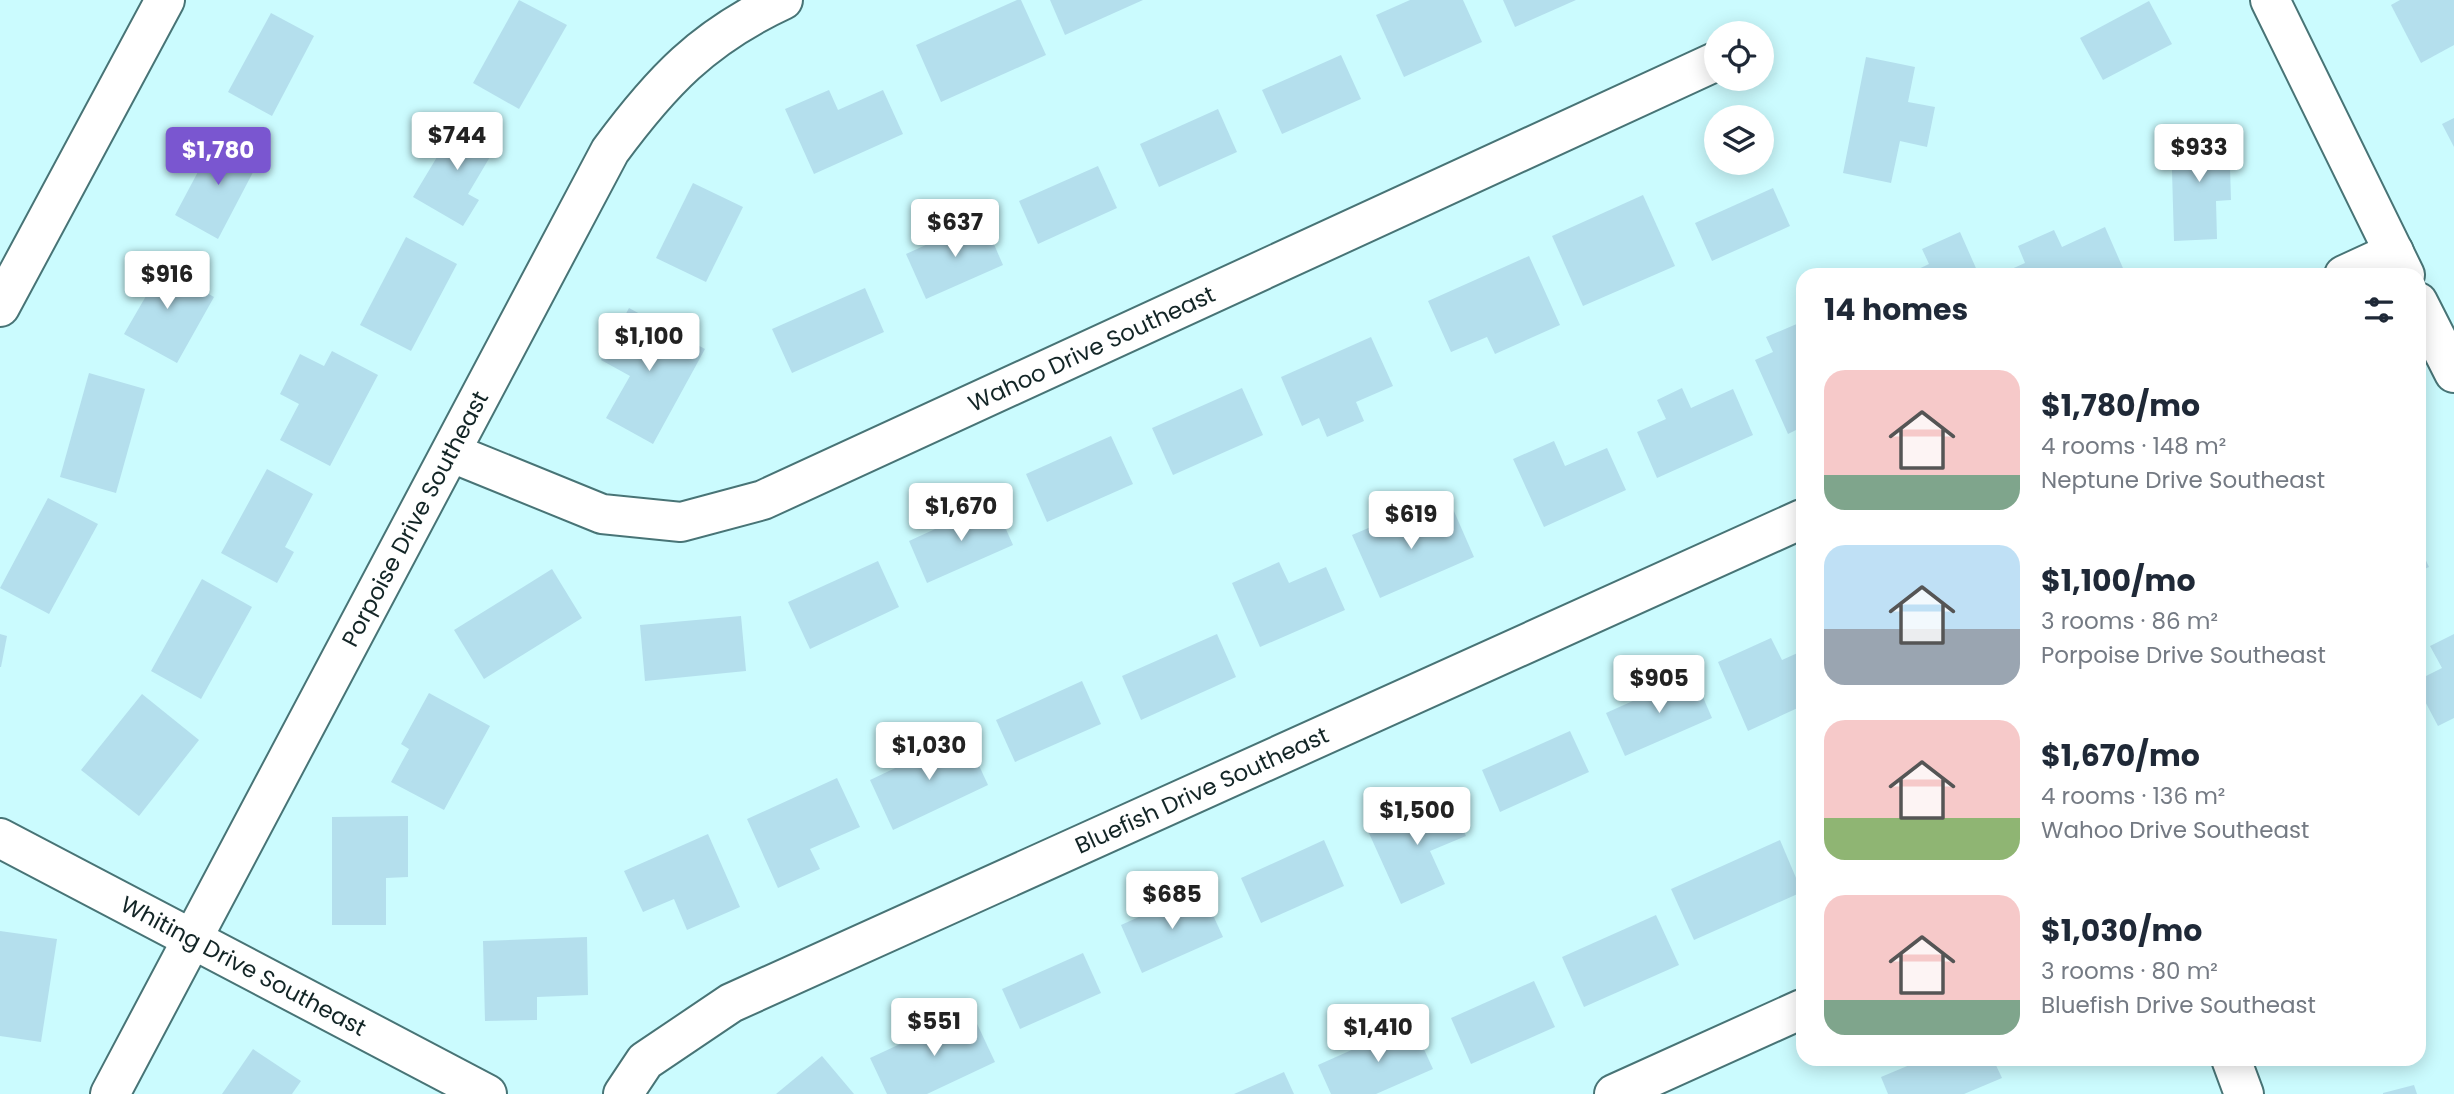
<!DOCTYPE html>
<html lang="en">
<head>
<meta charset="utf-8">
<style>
	:root { --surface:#fff; --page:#f2f2f3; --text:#1f2937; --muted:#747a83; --accent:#7a56d0 }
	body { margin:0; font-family:Poppins,sans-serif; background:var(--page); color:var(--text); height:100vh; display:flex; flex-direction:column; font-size:26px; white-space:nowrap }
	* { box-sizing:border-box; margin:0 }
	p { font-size:23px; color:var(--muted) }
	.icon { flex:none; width:38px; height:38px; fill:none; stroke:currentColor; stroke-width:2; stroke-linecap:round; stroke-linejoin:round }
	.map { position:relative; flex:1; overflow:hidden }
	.sheet { position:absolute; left:1796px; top:268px; width:630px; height:798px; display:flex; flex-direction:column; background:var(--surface); border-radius:21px; box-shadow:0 4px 18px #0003 }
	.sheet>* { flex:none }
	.tools { position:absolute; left:1704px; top:21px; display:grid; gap:14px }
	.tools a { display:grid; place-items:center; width:70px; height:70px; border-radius:50%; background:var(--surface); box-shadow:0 4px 18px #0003; font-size:35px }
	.price { position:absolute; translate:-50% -60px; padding:0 16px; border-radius:7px; background:#fff; color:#222; font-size:23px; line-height:46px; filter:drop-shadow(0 2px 4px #0008) }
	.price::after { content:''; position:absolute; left:50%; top:42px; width:21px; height:16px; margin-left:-10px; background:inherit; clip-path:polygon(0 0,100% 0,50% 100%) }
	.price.current { background:var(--accent); color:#fff }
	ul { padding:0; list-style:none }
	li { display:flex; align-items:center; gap:21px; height:175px; padding:0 28px }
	li span { display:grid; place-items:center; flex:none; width:196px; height:140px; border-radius:21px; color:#555 }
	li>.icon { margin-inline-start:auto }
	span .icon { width:84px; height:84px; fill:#fffc; stroke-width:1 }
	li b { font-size:30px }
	h2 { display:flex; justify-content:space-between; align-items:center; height:84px; padding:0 28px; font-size:30px }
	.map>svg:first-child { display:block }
	.building { fill:#b4dfed }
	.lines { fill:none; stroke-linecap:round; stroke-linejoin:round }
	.street-casing { stroke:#487476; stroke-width:42 }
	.street { stroke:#fff; stroke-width:38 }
	.labels { text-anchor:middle; stroke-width:7; stroke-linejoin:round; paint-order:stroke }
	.street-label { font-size:23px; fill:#132526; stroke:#cbfbfe }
</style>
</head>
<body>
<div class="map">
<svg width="2454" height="1094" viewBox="0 0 2454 1094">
	<rect width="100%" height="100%" fill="#cbfbfe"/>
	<g class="building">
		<polygon points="519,0 567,25 519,109 473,83"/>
		<polygon points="1017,0 1021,0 1046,55 941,102 916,45"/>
		<polygon points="1050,0 1143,0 1065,35"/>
		<polygon points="1410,0 1463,0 1482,42 1404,77 1376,15"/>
		<polygon points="1503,0 1576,0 1515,27"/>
		<polygon points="2400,0 2454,0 2454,45 2421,63 2391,5"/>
		<polygon points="2149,1 2172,44 2103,80 2080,38"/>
		<polygon points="271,13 314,36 272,116 228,92"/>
		<polygon points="1341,55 1361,99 1282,134 1262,90"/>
		<polygon points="1866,57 1915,67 1908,102 1935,107 1927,147 1900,141 1891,183 1843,173"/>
		<polygon points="829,90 838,110 883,90 903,134 814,174 785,109"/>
		<polygon points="1218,109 1237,152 1159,187 1140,144"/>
		<polygon points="461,117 500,140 468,194 479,200 463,226 413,197"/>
		<polygon points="2454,118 2454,147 2442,124"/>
		<polygon points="2229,134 2231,200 2216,201 2217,239 2174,241 2171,136"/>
		<polygon points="217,136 260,159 218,239 175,215"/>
		<polygon points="1098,166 1117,208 1038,244 1019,201"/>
		<polygon points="693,183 743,207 706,282 656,258"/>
		<polygon points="1773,188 1790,226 1712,261 1695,223"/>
		<polygon points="1643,195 1675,266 1583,306 1552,236"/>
		<polygon points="983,219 1003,265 926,299 906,254"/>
		<polygon points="2105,227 2126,275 1998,275 2025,263 2018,246 2054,230 2062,247"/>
		<polygon points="1960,232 1979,275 1906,275 1929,264 1922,249"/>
		<polygon points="406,237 457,264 411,351 360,325"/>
		<polygon points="1529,256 1560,325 1495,354 1487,337 1451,352 1428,301"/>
		<polygon points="147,259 214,297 177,363 124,334 146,296 130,287"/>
		<polygon points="865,288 884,332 792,373 772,329"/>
		<polygon points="629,308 705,349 653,444 606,418 630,376 601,360"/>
		<polygon points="1799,323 1802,330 1802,427 1788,434 1755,360 1773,352 1766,337"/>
		<polygon points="1371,337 1393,386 1356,402 1364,421 1327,437 1319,418 1302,426 1281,377"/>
		<polygon points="332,351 378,375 330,466 280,440 299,404 280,394 300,354 324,366"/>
		<polygon points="89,373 145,389 116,493 60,477"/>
		<polygon points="1242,388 1263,435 1173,475 1152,428"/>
		<polygon points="1682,388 1691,408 1733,389 1753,435 1657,478 1637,432 1666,419 1657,400"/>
		<polygon points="1111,436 1133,484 1047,522 1026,474"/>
		<polygon points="1554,441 1565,466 1607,448 1626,490 1544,527 1513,459"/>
		<polygon points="267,469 313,494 285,547 294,552 277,583 221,553"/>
		<polygon points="48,498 98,524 49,614 0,588"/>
		<polygon points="994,502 1013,545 927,583 909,541"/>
		<polygon points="1453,509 1474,557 1380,598 1352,535 1399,515 1406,530"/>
		<polygon points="2418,544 2429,567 2418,572"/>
		<polygon points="878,561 899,607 810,649 788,602"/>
		<polygon points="1279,562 1289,583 1326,567 1345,610 1260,647 1232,583"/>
		<polygon points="552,569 582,618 484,679 454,630"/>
		<polygon points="202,579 252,607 201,699 151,671"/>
		<polygon points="741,616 746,671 645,681 640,625"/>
		<polygon points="0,634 7,636 1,667 0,667"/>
		<polygon points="1217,634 1236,677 1141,720 1122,676"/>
		<polygon points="2454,634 2454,718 2438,726 2418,688 2418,680 2442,668 2430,646"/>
		<polygon points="1771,638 1782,660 1802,651 1802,706 1748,731 1718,662"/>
		<polygon points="1693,674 1712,718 1625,756 1606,713"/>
		<polygon points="1082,681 1101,724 1015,762 996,720"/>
		<polygon points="429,693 490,726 444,810 391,782 409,749 401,744"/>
		<polygon points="142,694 199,740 139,816 81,770"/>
		<polygon points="1570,731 1589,772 1500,812 1482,770"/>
		<polygon points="965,735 988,785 893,830 870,780"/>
		<polygon points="837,778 860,827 810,849 820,869 778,888 747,819"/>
		<polygon points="1448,795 1466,836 1430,851 1445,884 1401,904 1368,831"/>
		<polygon points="408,816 408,877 386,878 386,925 332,925 332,817"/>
		<polygon points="708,834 740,907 687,930 674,899 643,912 624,871"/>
		<polygon points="1324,840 1344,886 1261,923 1241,878"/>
		<polygon points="1780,840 1802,892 1694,940 1671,889"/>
		<polygon points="1201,889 1223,937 1142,973 1121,925"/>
		<polygon points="1656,915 1679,965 1584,1007 1562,957"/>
		<polygon points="0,931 57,939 41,1042 0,1036"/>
		<polygon points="587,937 588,995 537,997 537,1020 485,1021 483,941"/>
		<polygon points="1083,953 1101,993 1020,1029 1002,989"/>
		<polygon points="1534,981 1555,1027 1471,1064 1451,1018"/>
		<polygon points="971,1011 995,1062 927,1094 887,1094 870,1058"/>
		<polygon points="1412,1023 1433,1069 1376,1094 1331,1094 1318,1065"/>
		<polygon points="253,1049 301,1081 292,1094 222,1094"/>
		<polygon points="822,1056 854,1094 776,1094"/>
		<polygon points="1924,1059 1993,1059 2002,1078 1964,1094 1888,1094 1881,1077"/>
		<polygon points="1284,1072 1294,1094 1234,1094"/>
		<polygon points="2414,1085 2417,1094 2383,1094 2383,1093"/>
	</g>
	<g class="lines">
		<g class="street-casing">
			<g id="street">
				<polyline points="2270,0 2405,275"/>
				<polyline points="2344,275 2394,252"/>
				<polyline points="2418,302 2454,373"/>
				<polyline points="0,307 165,0"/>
				<path id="s1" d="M 452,453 L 602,514 L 681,522 L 763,500 L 1717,61"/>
				<path id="s2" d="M 0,838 L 487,1094"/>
				<polyline points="2231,1059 2244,1094"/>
				<path id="s3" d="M 110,1094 L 610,151 C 661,82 703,37 783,0"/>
				<path id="s4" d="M 623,1094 L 645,1061 L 731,1003 L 1802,519"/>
				<polyline points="1614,1094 1802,1009"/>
			</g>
		</g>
		<use href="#street" class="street"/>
	</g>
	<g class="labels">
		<g class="street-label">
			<text dy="8" stroke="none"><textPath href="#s1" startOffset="688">Wahoo Drive Southeast</textPath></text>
			<text dy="8" stroke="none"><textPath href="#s3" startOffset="651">Porpoise Drive Southeast</textPath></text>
			<text dy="8" stroke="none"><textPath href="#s4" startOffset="660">Bluefish Drive Southeast</textPath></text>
			<text dy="8" stroke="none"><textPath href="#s2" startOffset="275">Whiting Drive Southeast</textPath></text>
		</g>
	</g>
</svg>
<div class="tools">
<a><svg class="icon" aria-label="locate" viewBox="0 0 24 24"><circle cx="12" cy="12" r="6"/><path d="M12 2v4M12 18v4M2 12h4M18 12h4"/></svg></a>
<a><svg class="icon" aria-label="layers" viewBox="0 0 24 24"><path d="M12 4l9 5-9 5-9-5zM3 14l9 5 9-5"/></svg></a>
</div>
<b class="price" style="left:457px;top:172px">$744</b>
<b class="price" style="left:2199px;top:184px">$933</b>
<b class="price current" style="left:218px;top:187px">$1,780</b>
<b class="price" style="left:955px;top:259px">$637</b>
<b class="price" style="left:167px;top:311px">$916</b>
<b class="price" style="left:649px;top:373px">$1,100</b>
<b class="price" style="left:961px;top:543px">$1,670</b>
<b class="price" style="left:1411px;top:551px">$619</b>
<b class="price" style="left:1659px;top:715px">$905</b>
<b class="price" style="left:929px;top:782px">$1,030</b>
<b class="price" style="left:1417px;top:847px">$1,500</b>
<b class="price" style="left:1172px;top:931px">$685</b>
<b class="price" style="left:934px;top:1058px">$551</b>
<b class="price" style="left:1378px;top:1064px">$1,410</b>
<section class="sheet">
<h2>14 homes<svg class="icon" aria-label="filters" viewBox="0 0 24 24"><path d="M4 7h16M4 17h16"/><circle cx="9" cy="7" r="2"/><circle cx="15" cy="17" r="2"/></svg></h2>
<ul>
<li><span style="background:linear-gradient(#f6c9c9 75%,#7fa58c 0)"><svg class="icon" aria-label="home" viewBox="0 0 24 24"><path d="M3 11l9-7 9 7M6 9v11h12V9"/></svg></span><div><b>$1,780/mo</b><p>4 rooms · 148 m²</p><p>Neptune Drive Southeast</p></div></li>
<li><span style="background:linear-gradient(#bfe0f5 60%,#9aa5b1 0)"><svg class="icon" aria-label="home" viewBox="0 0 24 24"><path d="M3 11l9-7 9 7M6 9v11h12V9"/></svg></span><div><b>$1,100/mo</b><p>3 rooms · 86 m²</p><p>Porpoise Drive Southeast</p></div></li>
<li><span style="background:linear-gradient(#f6c9c9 70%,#8fb573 0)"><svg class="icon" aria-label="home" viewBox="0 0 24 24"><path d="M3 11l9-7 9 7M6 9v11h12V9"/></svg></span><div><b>$1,670/mo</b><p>4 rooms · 136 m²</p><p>Wahoo Drive Southeast</p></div></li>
<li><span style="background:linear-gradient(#f6c9c9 75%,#7fa58c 0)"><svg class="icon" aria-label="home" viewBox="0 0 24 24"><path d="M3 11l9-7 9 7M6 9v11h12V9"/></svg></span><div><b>$1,030/mo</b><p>3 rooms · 80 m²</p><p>Bluefish Drive Southeast</p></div></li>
</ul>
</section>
</div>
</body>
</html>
